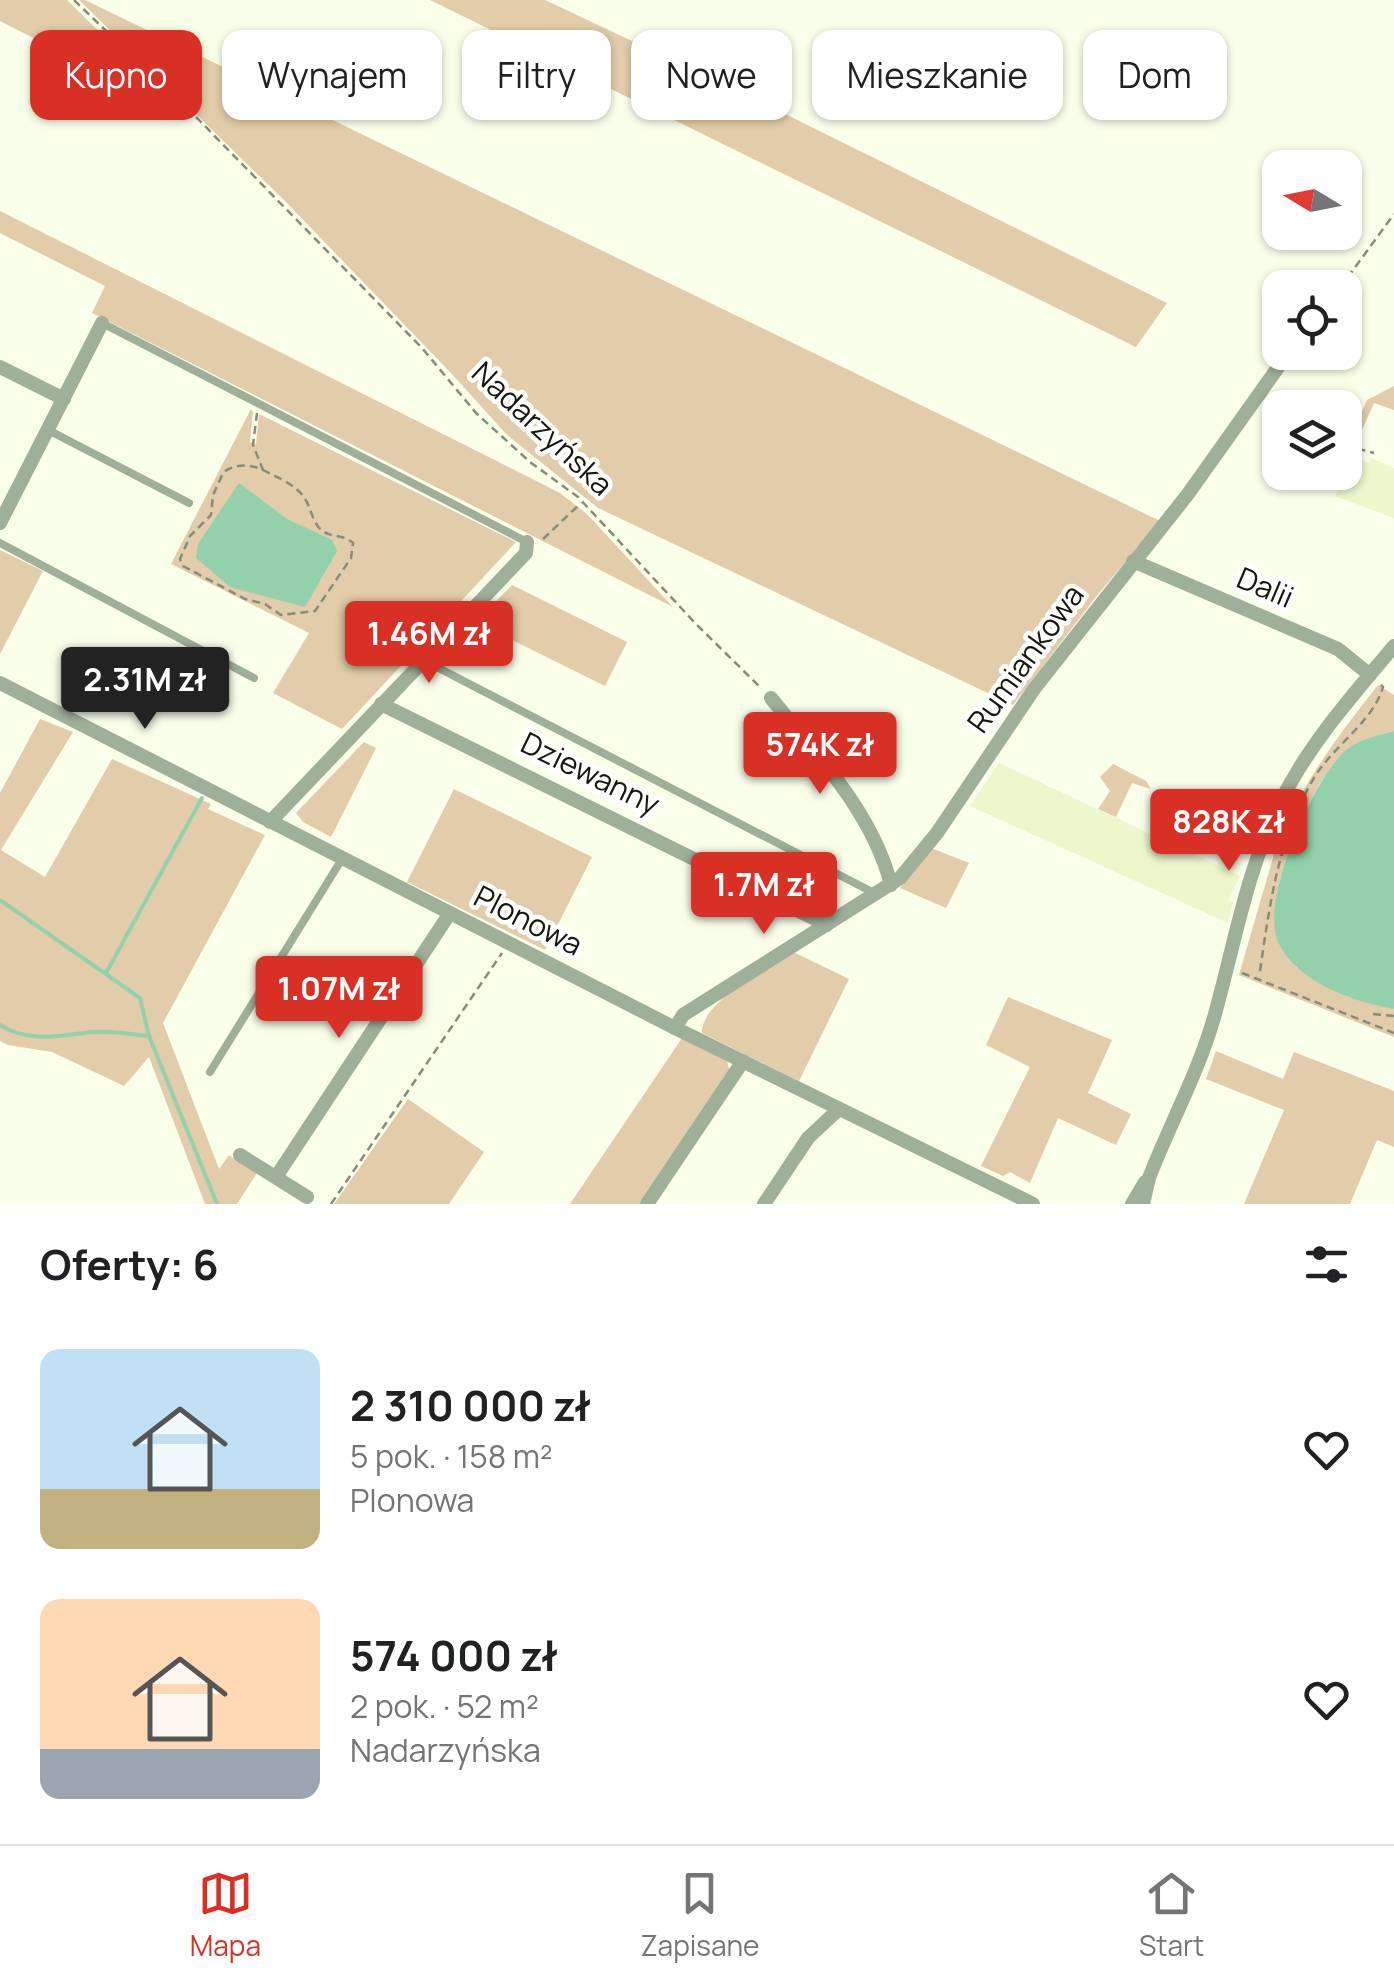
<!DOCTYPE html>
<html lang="pl">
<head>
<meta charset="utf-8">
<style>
	:root { --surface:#fff; --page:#f6f6f6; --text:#202124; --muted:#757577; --line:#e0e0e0; --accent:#d93025 }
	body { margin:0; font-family:Manrope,sans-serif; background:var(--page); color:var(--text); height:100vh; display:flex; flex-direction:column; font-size:38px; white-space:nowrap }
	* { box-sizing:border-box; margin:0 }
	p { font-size:32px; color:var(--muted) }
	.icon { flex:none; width:55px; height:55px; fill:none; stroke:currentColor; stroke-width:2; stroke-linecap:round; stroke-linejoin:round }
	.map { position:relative; height:1204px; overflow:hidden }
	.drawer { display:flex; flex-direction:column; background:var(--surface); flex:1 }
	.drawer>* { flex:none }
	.banner { position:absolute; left:30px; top:30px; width:1335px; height:90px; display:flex; gap:20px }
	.needle { width:65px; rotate:280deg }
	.buttons { position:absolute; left:1262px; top:150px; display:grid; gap:20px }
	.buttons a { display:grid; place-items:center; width:100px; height:100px; border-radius:20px; background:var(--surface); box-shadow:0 2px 8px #0004; font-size:50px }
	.price { position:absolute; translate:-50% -85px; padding:0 22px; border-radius:10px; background:var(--accent); color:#fff; font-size:32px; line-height:65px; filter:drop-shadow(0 2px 5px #0008) }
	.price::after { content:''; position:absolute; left:50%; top:60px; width:30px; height:22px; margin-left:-15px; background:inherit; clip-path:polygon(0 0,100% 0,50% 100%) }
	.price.on { background:#222; color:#fff }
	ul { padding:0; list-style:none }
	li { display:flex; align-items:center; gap:30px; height:250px; padding:0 40px }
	li span { display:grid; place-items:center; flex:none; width:280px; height:200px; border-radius:20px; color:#555 }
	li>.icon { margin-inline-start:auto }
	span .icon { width:120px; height:120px; fill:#fffc; stroke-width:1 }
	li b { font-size:42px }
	h2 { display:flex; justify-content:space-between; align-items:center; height:120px; padding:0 40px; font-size:42px }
	.pill { padding:0 35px; border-radius:20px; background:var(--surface); box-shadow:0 2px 8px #0004; font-size:35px; line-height:90px }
	.pill.on { background:var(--accent); color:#fff }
	.tab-bar { display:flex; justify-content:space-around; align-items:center; height:140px; border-top:2px solid var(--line); background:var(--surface); font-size:28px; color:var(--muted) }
	.tab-bar a { display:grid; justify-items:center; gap:5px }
	.tab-bar .on { color:var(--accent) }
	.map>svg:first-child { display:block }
	.built { fill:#ecf7cb }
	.green { fill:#e2cca9 }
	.water { fill:#92d1ac }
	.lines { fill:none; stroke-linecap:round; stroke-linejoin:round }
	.stream { stroke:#92d1ac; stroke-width:4 }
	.path { stroke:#888c7b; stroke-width:2.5; stroke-dasharray:8 5; stroke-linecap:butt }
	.lane { stroke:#9fb09a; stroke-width:8 }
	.street { stroke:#9fb09a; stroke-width:14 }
	.labels { text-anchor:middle; stroke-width:9; stroke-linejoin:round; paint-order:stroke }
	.street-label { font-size:30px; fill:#15180b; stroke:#fff }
</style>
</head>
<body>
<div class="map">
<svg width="1394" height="1204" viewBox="0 0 1394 1204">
	<rect width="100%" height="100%" fill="#f9ffe9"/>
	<g class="built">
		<polygon points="1353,456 1369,463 1371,458 1394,468 1394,518 1335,496"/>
		<polygon points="999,763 1240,876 1229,899 1233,903 1228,923 970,806"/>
	</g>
	<g class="green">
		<polygon points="0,0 67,0 181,112 0,21"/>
		<polygon points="79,0 85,0 1160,521 1099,593 1013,705 598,508 507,435 451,373 285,201"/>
		<polygon points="430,0 545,0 749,96 1167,303 1136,347"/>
		<polygon points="0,211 560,493 587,514 673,607 92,313 105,286 0,233"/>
		<polygon points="1394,386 1394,410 1374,403 1358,439 1350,438 1367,400"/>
		<polygon points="251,409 253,412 250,442 256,444 259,414 516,542 342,729 273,693 309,633 171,564"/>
		<polygon points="0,550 43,571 0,654"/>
		<polygon points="512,585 627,642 605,686 476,622"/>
		<path d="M 1378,685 L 1394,695 L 1394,731 C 1376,736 1359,740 1344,753 C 1315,777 1276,869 1276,908 C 1276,926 1290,950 1296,967 L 1347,996 L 1394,1009 L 1394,1037 L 1239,975 L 1279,837 C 1305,780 1340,733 1378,685 Z"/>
		<polygon points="40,719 73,732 1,850 45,877 112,759 211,804 208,809 265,835 163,1023 219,1169 229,1155 257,1173 237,1204 205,1204 149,1057 124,1086 52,1052 8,1045 0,1041 0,793"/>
		<polygon points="364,742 376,748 331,837 303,822 296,813"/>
		<polygon points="1113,764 1146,781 1151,789 1132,783 1116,817 1098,809 1110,791 1100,777"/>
		<polygon points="454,789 592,857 545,950 407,882"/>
		<polygon points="931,848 969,863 946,908 900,888"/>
		<path d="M 791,951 L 849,979 L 799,1081 L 702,1033 C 700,1003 767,968 791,951 Z"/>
		<polygon points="1008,997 1112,1040 1088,1093 1131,1114 1116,1145 1058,1118 1030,1183 1010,1172 1003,1176 981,1166 1030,1067 986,1045"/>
		<polygon points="682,1038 727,1061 730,1072 640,1204 570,1204"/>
		<polygon points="1216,1051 1283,1079 1294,1052 1394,1091 1394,1147 1377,1140 1350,1204 1244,1204 1284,1110 1206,1079"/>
		<polygon points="408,1099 484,1152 449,1204 334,1204"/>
	</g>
	<g class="water">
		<polygon points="239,483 287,519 332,540 337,551 305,607 230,587 196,558 198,544"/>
		<path d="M 1394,731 L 1394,1009 C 1354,1002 1296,982 1278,942 C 1260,899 1312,781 1345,751 C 1358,739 1377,736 1394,731 Z"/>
	</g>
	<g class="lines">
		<g class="stream">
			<polyline points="0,900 140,998 149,1036 217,1204"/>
			<polyline points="106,973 202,798"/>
			<path d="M 0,1025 C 31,1044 59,1035 93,1032 C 111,1031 131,1034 149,1036"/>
		</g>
		<g class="path">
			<polyline points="74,0 198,119 422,348 476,413 530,462 578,497 696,624 761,688"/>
			<polyline points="1340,288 1394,214"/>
			<polyline points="1269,409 1280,415"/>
			<path d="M 257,413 L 253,445 L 263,470 C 250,464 234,463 223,473 L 213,495 L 211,515 L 190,536 L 180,559 L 183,566 L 245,599 L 265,604 L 281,615 L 315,611 L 351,558 L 353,543 C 343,534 334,538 324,532 C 313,526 311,507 304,497 C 294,484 277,477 263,470"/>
			<polyline points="1345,445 1374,453"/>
			<polyline points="543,539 581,503"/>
			<path d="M 1260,971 C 1270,903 1278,838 1314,778 C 1333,746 1373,722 1383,687 L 1379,683"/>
			<polyline points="1242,973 1394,1033"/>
			<polyline points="1373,1014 1394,1016"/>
			<polyline points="331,1204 502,953"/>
		</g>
		<g class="lane">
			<polyline points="102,323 527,542"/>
			<polyline points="48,430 189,503"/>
			<polyline points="0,543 254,678"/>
			<polyline points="423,660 876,894"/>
			<polyline points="210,1072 342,859"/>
		</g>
		<g class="street">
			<polyline points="0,367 64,399"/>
			<polyline points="0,523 102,323"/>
			<polyline points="1133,561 1338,649 1370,675"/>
			<polyline points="0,683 675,1028 1033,1204"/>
			<path d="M 771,698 C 817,755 873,813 891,885"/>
			<polyline points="381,704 827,925"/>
			<polyline points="270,822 526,553 527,542"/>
			<polyline points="675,1028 683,1015 900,878 937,833 1034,689 1188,494 1289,352"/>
			<polyline points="240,1155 307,1197"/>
			<polyline points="276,1177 450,913"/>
			<polyline points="647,1204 743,1061"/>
			<polyline points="764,1204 808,1138 839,1109"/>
			<polyline points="1132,1204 1145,1182"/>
			<path d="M 1143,1204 L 1149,1178 C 1169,1126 1197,1075 1213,1021 C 1234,948 1246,870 1281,801 C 1309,744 1353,695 1394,646"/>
		</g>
	</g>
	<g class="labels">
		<g class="street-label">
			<text transform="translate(542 429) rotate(43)" y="10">Nadarzyńska</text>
			<text transform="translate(1265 588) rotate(23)" y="10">Dalii</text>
			<text transform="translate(1026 659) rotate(-54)" y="10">Rumiankowa</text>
			<text transform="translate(590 774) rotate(26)" y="10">Dziewanny</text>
			<text transform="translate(528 921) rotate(27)" y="10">Plonowa</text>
		</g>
	</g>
</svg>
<div class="buttons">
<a><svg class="needle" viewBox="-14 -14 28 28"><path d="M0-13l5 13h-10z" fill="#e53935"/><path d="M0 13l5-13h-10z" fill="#757577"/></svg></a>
<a><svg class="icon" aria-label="locate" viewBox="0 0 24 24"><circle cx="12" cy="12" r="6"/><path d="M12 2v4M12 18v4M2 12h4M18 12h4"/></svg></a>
<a><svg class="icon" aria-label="layers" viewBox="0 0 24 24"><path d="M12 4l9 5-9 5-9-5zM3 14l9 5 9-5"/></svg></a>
</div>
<b class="price" style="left:429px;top:686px">1.46M zł</b>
<b class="price on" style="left:145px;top:732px">2.31M zł</b>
<b class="price" style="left:820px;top:797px">574K zł</b>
<b class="price" style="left:1229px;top:874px">828K zł</b>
<b class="price" style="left:764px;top:937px">1.7M zł</b>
<b class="price" style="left:339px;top:1041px">1.07M zł</b>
<div class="banner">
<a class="pill on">Kupno</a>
<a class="pill">Wynajem</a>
<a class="pill">Filtry</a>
<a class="pill">Nowe</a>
<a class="pill">Mieszkanie</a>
<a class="pill">Dom</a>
</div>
</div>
<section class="drawer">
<h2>Oferty: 6<svg class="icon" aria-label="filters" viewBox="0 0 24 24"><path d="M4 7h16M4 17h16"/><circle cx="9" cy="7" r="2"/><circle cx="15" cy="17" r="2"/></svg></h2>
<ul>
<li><span style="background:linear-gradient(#bfe0f5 70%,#c2b280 0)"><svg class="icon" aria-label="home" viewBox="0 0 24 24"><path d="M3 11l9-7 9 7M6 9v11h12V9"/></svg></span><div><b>2 310 000 zł</b><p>5 pok. · 158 m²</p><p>Plonowa</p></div><svg class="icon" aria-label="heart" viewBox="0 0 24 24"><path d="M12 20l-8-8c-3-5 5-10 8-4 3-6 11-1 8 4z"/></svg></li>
<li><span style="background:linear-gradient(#ffd9b3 75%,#9aa5b1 0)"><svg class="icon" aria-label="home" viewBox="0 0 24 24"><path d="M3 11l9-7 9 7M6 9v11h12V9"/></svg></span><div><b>574 000 zł</b><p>2 pok. · 52 m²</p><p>Nadarzyńska</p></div><svg class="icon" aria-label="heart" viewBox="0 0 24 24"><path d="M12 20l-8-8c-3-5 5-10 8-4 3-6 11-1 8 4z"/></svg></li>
</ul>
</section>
<nav class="tab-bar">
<a class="on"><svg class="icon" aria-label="map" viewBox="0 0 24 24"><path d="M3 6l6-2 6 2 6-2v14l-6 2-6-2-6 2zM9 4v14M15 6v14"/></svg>Mapa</a>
<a><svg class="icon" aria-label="saved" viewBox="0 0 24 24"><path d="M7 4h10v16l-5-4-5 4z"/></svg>Zapisane</a>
<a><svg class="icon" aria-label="home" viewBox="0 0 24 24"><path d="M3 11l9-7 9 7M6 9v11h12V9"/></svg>Start</a>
</nav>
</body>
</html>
